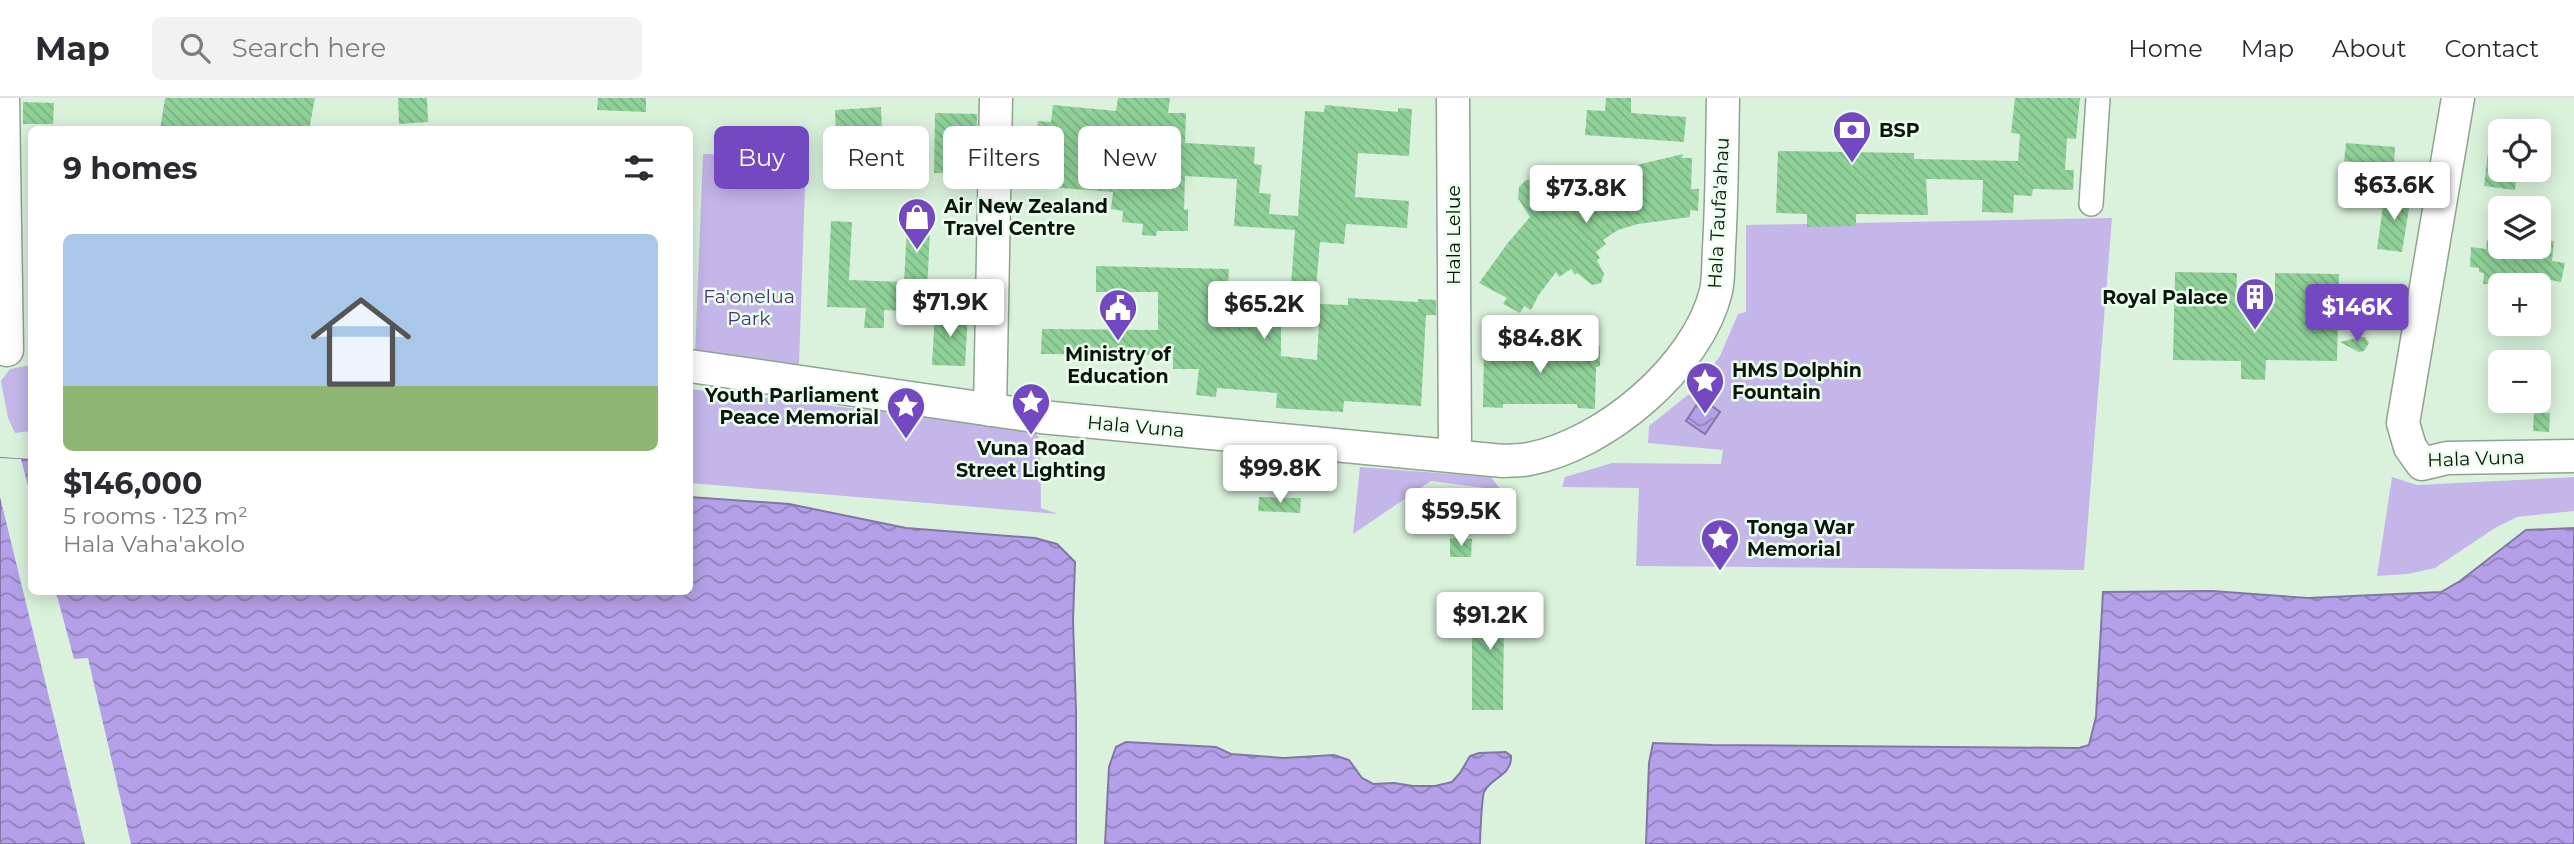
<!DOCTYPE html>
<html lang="en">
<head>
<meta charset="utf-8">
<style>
	:root { --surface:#fff; --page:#f2f2f3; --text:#2b2b33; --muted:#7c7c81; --line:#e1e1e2; --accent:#7448c0 }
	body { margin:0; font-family:Montserrat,sans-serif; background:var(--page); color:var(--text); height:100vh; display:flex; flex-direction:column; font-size:26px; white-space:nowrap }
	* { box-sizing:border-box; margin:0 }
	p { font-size:23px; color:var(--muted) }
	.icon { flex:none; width:38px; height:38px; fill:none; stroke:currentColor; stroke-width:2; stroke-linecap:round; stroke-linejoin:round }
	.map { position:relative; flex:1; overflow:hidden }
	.sheet { position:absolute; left:28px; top:28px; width:665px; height:469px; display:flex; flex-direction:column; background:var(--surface); border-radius:10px; box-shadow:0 4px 18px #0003 }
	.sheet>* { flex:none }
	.top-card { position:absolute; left:714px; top:28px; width:665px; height:63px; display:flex; gap:14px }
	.fabs { position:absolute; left:2488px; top:21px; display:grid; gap:14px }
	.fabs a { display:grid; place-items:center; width:63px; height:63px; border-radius:10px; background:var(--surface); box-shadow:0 4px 18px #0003; font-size:35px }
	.price { position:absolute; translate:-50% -60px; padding:0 16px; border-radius:7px; background:#fff; color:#222; font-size:23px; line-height:46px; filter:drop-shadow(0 2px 4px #0008) }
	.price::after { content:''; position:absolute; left:50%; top:42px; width:21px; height:16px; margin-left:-10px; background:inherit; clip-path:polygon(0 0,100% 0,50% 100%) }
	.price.current { background:var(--accent); color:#fff }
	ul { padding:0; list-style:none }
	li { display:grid; align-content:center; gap:14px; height:371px; padding:0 35px }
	li span { display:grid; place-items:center; height:217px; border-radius:10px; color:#555 }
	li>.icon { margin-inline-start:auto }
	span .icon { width:126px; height:126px; fill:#fffc; stroke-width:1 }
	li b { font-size:30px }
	h2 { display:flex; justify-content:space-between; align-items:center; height:84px; padding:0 35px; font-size:30px }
	.pill { padding:0 24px; border-radius:10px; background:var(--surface); box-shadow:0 4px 18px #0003; font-size:24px; line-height:63px }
	.pill.current { background:var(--accent); color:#fff }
	header { display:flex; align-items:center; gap:42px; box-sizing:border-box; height:98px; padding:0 35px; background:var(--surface); border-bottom:2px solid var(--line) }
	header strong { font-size:33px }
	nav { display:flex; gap:38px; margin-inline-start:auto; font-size:24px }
	.search { width:490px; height:63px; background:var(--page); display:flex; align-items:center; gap:18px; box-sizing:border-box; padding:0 24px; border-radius:10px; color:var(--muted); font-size:26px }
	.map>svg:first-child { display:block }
	.green { fill:#c4b6e9 }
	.water { fill:url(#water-waves); stroke:#8276a6; stroke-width:2 }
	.pier { fill:#daf2dc }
	.building { fill:url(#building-back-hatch) }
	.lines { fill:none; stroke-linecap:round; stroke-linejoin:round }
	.street-casing { stroke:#8da48f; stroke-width:26 }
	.secondary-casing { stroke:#8da48f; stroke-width:35 }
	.street { stroke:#fff; stroke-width:23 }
	.secondary { stroke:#fff; stroke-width:32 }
	.labels { text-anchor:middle; stroke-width:5; stroke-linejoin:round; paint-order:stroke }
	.poi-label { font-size:19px; font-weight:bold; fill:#0c150d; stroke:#eafeec; text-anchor:start }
	.street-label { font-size:19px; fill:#0c150d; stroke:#eafeec }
	.park-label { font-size:19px; fill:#4e2f82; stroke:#eafeec }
</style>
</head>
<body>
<header>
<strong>Map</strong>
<div class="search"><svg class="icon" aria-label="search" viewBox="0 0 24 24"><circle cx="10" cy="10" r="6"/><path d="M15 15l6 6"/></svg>Search here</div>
<nav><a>Home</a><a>Map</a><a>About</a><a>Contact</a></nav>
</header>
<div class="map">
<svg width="2574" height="746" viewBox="0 0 2574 746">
	<defs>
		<pattern id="water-waves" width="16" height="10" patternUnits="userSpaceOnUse" patternTransform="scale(1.75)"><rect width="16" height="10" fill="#b4a0e8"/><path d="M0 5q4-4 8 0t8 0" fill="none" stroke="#9181ba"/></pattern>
		<pattern id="building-back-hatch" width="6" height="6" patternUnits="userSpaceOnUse" patternTransform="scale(1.75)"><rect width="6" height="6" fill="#8fd198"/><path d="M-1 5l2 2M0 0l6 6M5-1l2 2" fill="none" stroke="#7ab382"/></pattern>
	</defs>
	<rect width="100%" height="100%" fill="#daf2dc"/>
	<g class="green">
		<polygon points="703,56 806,59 799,267 695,256"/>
		<polygon points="2112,120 2084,472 1636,468 1639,390 1562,389 1565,379 1612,365 1721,366 1723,352 1648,345 1649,328 1694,292 1720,258 1738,216 1746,214 1746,127"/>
		<polygon points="31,267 31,333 15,335 8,320 1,283 10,271"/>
		<polygon points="690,291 1034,332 1040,342 1041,410 1058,416 690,385"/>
		<polygon points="1360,369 1491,379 1501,392 1431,383 1353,436"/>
		<polygon points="2392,379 2417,387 2574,379 2574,413 2517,419 2495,430 2435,470 2408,476 2377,478"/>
	</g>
	<g class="water">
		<polygon points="1701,300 1720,314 1705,336 1686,323"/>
		<polygon points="0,360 31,362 32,494 690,494 690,399 789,406 906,430 1035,440 1057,446 1075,464 1073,523 1076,613 1076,746 0,746"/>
		<polygon points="2574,430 2574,746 1646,746 1649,665 1653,645 1712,647 2079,650 2089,647 2096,619 2103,494 2212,493 2308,500 2441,494 2460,483 2526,432"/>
		<path d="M 1126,644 L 1216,649 L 1231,656 L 1284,660 L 1334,657 L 1349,662 L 1362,680 L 1373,686 L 1394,685 L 1413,688 L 1435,688 L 1452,684 L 1460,675 L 1470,658 L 1479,655 L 1506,654 L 1511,658 C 1512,678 1491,679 1484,694 C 1482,700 1480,737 1480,746 L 1105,746 L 1109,669 L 1116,649 Z"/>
	</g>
	<polygon class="pier" points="0,360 21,361 31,400 32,494 56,494 74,561 88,560 131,746 85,746 0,399"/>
	<g class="building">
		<polygon points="165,0 315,0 309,32 160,32"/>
		<polygon points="398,0 427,0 428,24 399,26"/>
		<polygon points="598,0 646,0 646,14 597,12"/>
		<polygon points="1118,0 1170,0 1168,15 1186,15 1185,45 1255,49 1254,66 1262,67 1259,95 1271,96 1269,116 1298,118 1305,13 1324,14 1325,7 1398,14 1398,10 1412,11 1409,58 1358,55 1355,99 1409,103 1407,130 1346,126 1344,146 1320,144 1315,202 1301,201 1302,189 1291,188 1295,132 1234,128 1237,81 1185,78 1184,112 1188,111 1188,133 1157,133 1156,138 1142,137 1143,126 1122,124 1123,113 1111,111 1113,94 1048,89 1050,75 1034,73 1035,58 1019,56 1021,39 1036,40 1038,23 1051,24 1053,7 1116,13"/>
		<polygon points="1606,0 1631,0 1631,15 1686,19 1684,44 1585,37 1587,12 1605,13"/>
		<polygon points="2015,0 2080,0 2076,41 2067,40 2065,72 2074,72 2073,92 2033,91 2032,98 2014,97 2013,115 1982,114 1983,82 1926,81 1928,117 1856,116 1856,128 1807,129 1807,116 1776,115 1778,53 1914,55 1914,61 2018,63 2020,36 2011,35"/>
		<polygon points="23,4 54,5 53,26 23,26"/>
		<polygon points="881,9 883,55 837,58 835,12"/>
		<polygon points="935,15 977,16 976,75 934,75"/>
		<polygon points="2491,29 2501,30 2501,72 2517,74 2515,92 2484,88"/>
		<polygon points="2346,45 2395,49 2394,67 2344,63"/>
		<polygon points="1683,56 1682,60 1692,60 1691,91 1699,91 1698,113 1690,112 1690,119 1638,126 1618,132 1603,142 1606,146 1596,154 1600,160 1597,162 1604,176 1601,185 1592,187 1577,175 1575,177 1571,171 1559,179 1556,174 1538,198 1531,212 1524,208 1520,215 1503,206 1507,200 1479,185 1507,146 1530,119 1518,100 1519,89 1526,82 1536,81 1541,83 1557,103 1590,81 1603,75"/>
		<polygon points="2385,94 2411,98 2402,154 2377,151"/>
		<polygon points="908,112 931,113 926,214 884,212 884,230 864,230 866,210 827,209 831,123 852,124 849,182 904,184"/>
		<polygon points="2539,141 2554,143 2552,163 2565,165 2561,184 2550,182 2550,187 2539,187 2537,179 2537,187 2483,186 2484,175 2479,174 2479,170 2470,169 2471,149 2486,151 2487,142 2501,143 2501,149 2539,149"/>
		<polygon points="1096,168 1229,171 1228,186 1261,186 1260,225 1281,226 1281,258 1317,262 1320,206 1348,207 1348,200 1418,204 1418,201 1436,202 1436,217 1426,217 1421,308 1344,303 1343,314 1276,310 1277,295 1217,290 1216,299 1196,297 1199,271 1173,271 1173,257 1041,256 1042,231 1158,232 1158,194 1096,194"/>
		<polygon points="2175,174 2237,175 2236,204 2275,205 2275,175 2339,176 2337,263 2266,262 2265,282 2241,281 2241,263 2173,262"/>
		<polygon points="935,214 968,216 965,268 932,267"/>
		<polygon points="2361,239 2365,239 2369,245 2364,253 2359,254 2340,244"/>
		<polygon points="1484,248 1600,248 1600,268 1596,269 1595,311 1578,310 1577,306 1503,306 1503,310 1483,309"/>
		<polygon points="2534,314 2550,315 2549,334 2533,333"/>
		<polygon points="1259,399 1301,400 1300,415 1258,413"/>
		<polygon points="1450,440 1472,441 1471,459 1450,459"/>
		<polygon points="1480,494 1513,495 1512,510 1507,509 1507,522 1504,522 1503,612 1472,612 1472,530 1479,530"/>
	</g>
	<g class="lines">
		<g class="street-casing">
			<polyline id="street" points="2091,106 2098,0"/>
		</g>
		<g class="secondary-casing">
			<g id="secondary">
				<polyline points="3,0 7,252"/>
				<polyline points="1453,0 1455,357"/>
				<polyline points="2458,0 2403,325 2410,349 2422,366 2447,360 2574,358"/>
				<path d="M 690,268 L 1041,319 L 1503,363 C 1511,362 1521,363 1529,361 C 1605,347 1698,268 1716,193 C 1719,179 1718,164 1719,150 C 1722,100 1722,50 1723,0"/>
				<polyline points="990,312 996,0"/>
			</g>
		</g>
		<use href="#street" class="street"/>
		<use href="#secondary" class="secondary"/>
	</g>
	<defs>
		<g id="bank-pin" transform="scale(2.0125)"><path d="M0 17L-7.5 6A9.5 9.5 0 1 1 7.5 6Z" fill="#7448c0" stroke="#eafeec"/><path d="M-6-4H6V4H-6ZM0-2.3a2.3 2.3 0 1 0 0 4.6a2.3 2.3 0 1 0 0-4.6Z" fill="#fff"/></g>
		<g id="shop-pin" transform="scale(2.0125)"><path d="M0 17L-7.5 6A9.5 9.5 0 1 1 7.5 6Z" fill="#7448c0" stroke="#eafeec"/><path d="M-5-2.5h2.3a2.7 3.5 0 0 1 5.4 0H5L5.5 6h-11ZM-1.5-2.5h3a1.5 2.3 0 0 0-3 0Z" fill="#fff"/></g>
		<g id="building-pin" transform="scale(2.0125)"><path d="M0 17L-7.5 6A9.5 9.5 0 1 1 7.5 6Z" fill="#7448c0" stroke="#eafeec"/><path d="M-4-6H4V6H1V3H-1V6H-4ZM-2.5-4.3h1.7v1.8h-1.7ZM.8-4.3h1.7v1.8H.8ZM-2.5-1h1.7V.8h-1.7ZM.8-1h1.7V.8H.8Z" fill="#fff"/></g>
		<g id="civic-pin" transform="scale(2.0125)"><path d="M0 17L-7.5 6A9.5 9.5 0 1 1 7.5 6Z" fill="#7448c0" stroke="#eafeec"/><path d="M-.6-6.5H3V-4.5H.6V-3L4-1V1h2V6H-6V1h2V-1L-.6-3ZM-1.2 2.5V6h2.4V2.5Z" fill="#fff"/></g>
		<g id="sight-pin" transform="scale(2.0125)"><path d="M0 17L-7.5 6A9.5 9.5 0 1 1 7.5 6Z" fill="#7448c0" stroke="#eafeec"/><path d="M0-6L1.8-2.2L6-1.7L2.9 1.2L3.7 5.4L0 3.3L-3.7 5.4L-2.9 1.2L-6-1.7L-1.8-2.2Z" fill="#fff"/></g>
	</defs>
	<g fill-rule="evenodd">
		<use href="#bank-pin" x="1852" y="32"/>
		<use href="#shop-pin" x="917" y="119"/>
		<use href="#building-pin" x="2255" y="199"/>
		<use href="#civic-pin" x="1118" y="210"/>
		<use href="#sight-pin" x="1705" y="283"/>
		<use href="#sight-pin" x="1031" y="304"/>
		<use href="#sight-pin" x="906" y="308"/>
		<use href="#sight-pin" x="1720" y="440"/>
	</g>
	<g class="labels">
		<g class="poi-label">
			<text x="1879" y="39">BSP</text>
			<text x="944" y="115">Air New Zealand<tspan x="944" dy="22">Travel Centre</tspan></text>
			<text x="2228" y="206" text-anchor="end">Royal Palace</text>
			<text x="1118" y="263" text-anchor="middle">Ministry of<tspan x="1118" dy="22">Education</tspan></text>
			<text x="1732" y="279">HMS Dolphin<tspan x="1732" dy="22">Fountain</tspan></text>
			<text x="879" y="304" text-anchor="end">Youth Parliament<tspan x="879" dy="22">Peace Memorial</tspan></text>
			<text x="1031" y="357" text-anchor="middle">Vuna Road<tspan x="1031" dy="22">Street Lighting</tspan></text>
			<text x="1747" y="436">Tonga War<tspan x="1747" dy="22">Memorial</tspan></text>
		</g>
		<g class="street-label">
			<text transform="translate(1718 115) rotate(-87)" y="7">Hala Taufa'ahau</text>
			<text transform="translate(1453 137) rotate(-90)" y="7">Hala Lelue</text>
			<text transform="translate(1136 328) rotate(5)" y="7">Hala Vuna</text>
			<text transform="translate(2476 360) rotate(-2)" y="7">Hala Vuna</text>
		</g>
		<g class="park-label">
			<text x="749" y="205">Fa'onelua<tspan x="749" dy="22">Park</tspan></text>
		</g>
	</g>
</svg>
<div class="fabs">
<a><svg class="icon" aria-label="locate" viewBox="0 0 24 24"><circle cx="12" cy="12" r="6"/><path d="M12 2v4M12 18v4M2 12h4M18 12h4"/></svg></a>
<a><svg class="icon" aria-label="layers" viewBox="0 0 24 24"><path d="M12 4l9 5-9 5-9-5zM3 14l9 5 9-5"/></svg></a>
<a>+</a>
<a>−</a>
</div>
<b class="price" style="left:2394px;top:124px">$63.6K</b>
<b class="price" style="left:1586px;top:127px">$73.8K</b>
<b class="price" style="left:950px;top:241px">$71.9K</b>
<b class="price" style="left:1264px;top:243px">$65.2K</b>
<b class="price current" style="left:2357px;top:246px">$146K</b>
<b class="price" style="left:1540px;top:277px">$84.8K</b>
<b class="price" style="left:1280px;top:407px">$99.8K</b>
<b class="price" style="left:1461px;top:450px">$59.5K</b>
<b class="price" style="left:1490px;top:554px">$91.2K</b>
<div class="top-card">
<a class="pill current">Buy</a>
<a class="pill">Rent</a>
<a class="pill">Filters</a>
<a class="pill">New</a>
</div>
<section class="sheet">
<h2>9 homes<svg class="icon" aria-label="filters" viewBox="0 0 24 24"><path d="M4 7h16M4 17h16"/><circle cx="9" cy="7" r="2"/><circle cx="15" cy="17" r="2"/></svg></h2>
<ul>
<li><span style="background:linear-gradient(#a9c7e8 70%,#8fb573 0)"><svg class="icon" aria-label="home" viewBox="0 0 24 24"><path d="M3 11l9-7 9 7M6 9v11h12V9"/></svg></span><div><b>$146,000</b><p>5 rooms · 123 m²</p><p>Hala Vaha'akolo</p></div></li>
</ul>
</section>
</div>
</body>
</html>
